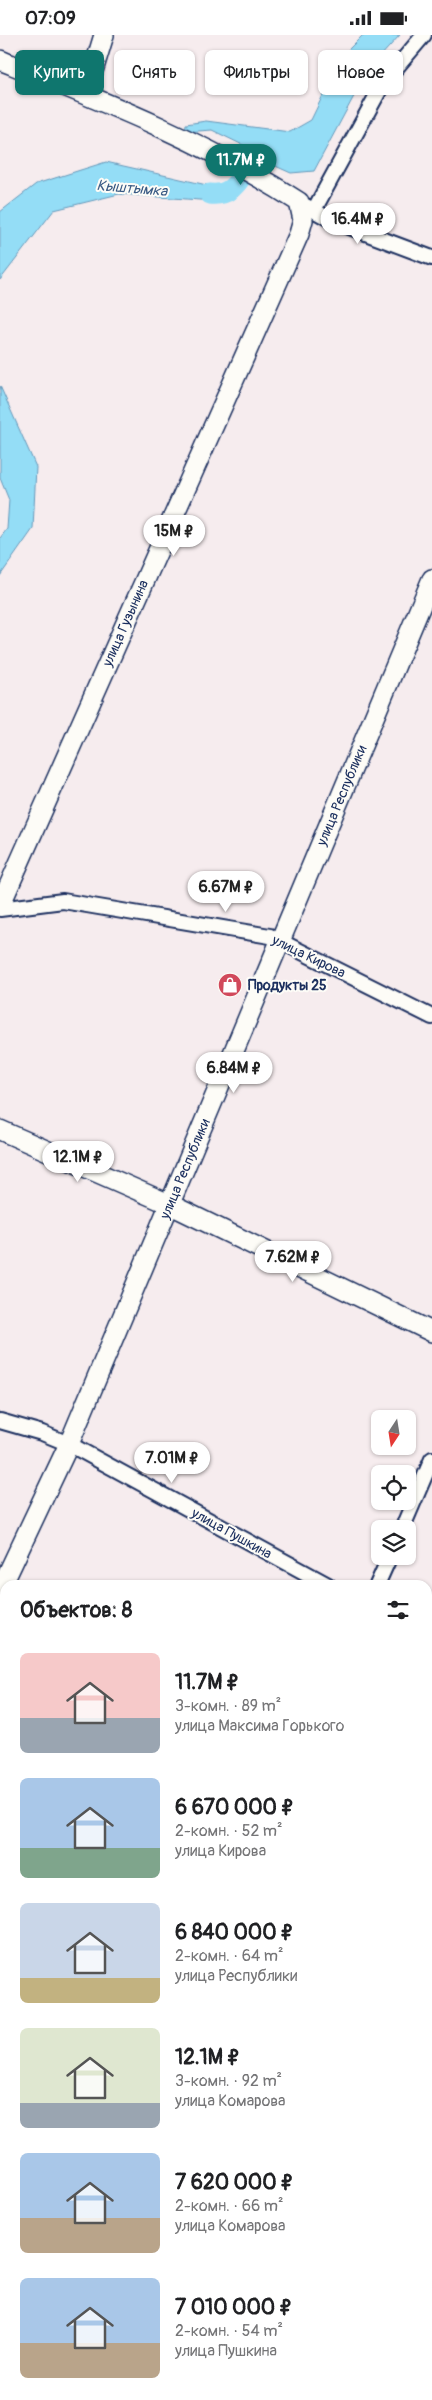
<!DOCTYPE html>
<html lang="ru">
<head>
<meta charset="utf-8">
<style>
	:root { --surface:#fff; --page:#f2f2f2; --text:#202124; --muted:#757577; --accent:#0f766e }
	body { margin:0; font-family:Pangolin,sans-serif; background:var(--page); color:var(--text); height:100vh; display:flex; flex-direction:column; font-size:19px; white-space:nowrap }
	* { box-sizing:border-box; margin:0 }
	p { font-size:16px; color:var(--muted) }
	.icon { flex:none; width:28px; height:28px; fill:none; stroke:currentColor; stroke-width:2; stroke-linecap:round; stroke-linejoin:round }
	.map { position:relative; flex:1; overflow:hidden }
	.panel { position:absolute; left:0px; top:1545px; width:432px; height:820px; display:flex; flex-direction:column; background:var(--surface); border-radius:15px 15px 0 0; box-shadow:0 1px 4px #0004 }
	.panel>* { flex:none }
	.hud { position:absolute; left:15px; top:15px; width:402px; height:45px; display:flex; gap:10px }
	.needle { width:32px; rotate:192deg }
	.tools { position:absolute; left:371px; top:1375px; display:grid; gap:10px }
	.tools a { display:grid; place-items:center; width:45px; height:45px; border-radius:8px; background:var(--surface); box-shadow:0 1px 4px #0004; font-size:25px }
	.price { position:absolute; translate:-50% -42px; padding:0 11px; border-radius:18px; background:#fff; color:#222; font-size:16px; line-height:32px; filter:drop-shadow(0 1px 2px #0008) }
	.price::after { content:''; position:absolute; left:50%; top:30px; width:15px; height:11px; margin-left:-8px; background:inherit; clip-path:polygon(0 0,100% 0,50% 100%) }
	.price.current { background:var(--accent); color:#fff }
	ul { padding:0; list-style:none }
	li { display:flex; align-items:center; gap:15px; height:125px; padding:0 20px }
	li span { display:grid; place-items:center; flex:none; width:140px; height:100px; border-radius:8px; color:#555 }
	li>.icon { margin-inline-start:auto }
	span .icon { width:60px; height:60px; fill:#fffc; stroke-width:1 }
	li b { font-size:21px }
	h2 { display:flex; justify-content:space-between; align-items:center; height:60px; padding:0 20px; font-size:21px }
	.tag { padding:0 18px; border-radius:8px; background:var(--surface); box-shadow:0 1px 4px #0004; font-size:18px; line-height:45px }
	.tag.current { background:var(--accent); color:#fff }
	.status { display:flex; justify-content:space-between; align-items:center; height:35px; padding:0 25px; background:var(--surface); direction:ltr }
	.status svg { height:14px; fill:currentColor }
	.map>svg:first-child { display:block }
	.water { fill:#94ddf6; stroke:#6497b9 }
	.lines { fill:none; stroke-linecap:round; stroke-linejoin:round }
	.river { stroke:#94ddf6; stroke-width:21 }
	.street-casing { stroke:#1b2f5e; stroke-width:18 }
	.secondary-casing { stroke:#1b2f5e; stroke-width:22 }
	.street { stroke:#fdfcf7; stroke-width:14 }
	.secondary { stroke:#fdfcf7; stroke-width:19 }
	.rail-casing { stroke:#1b2f5e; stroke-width:5.5 }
	.rail { stroke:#fdfcf7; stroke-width:4; stroke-dasharray:11; stroke-linecap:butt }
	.labels { text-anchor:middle; stroke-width:4; stroke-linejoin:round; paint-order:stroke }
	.street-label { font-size:14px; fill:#1b2f5e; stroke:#fdfcf7 }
	.poi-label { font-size:14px; font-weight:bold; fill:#1b2f5e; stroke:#fdfcf7; text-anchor:start }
	.water-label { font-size:15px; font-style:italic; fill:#395a84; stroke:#fdfcf7 }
</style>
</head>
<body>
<div class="status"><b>07:09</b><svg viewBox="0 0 49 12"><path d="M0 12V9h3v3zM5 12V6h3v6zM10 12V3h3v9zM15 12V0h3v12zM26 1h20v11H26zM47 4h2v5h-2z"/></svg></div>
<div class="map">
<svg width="432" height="2365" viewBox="0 0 432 2365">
	<rect width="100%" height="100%" fill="#f6ecee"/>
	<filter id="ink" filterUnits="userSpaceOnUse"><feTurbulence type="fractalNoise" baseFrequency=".02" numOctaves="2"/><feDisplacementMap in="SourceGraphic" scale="10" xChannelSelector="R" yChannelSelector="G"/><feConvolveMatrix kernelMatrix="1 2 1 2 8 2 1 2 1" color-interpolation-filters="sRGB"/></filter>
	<g filter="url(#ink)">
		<g class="water">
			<polygon points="363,0 400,0 368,35 314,136 291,138 262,125 252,127 253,115 212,95 185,97 186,89 206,86 290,97 311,85 342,21"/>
			<polygon points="106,127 220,153 226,146 237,150 238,161 213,166 119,159 54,175 0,245 0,177 36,149"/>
			<polygon points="0,351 36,432 33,494 0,541 0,503 7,494 9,465 0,443"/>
		</g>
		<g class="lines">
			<path class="river" d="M 210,159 C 239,162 240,134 259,123"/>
			<g class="street-casing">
				<g id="street">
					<polyline points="306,171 331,185 432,223"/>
					<polyline points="314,175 384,47 424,0"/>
					<polyline points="0,874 63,866 270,901 432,982"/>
					<polyline points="0,1386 42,1398 69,1409 328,1550"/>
					<polyline points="402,1494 432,1424"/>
					<polyline points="377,1550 390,1521"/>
					<polyline points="428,1604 432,1607"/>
					<polyline points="0,1646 5,1652"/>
					<polyline points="428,1856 432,1857"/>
					<polyline points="0,1910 5,1912"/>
					<polyline points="428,2029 432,2029"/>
					<polyline points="0,2201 5,2201"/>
					<polyline points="428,2275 432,2275"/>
				</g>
			</g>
			<g class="secondary-casing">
				<g id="secondary">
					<path d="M 0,25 C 102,66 207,107 299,167 L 303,185 L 299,199 L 0,871"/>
					<polyline points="86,59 104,0"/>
					<polyline points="0,1095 169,1169 432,1297"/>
					<path id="s1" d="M 0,1555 L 69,1409 L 432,544"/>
				</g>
			</g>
			<use href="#street" class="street"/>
			<use href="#secondary" class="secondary"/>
			<g class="rail-casing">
				<g id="rail">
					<polyline points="428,2327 432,2327"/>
					<polyline points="0,2340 5,2341"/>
					<polyline points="428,2342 432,2343"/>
					<polyline points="0,2350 5,2350"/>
					<polyline points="94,2360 129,2365"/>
					<polyline points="181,2360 224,2365"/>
				</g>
			</g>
			<use href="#rail" class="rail"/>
		</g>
	</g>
	<defs>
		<g id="shop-disc" transform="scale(1.25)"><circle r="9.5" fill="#d1495b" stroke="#fdfcf7"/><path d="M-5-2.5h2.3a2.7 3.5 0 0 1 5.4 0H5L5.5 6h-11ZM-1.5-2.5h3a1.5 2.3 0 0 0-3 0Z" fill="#fff"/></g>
	</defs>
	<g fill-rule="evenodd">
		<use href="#shop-disc" x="230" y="950"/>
	</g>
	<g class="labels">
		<g class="street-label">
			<text transform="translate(125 588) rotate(-66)" y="5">улица Гузынина</text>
			<text dy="5" stroke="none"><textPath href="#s1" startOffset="865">улица Республики</textPath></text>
			<text transform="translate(309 921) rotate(26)" y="5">улица Кирова</text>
			<text dy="5" stroke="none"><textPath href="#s1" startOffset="460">улица Республики</textPath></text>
			<text transform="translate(232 1498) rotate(29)" y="5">улица Пушкина</text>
		</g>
		<g class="poi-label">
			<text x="248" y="955">Продукты 25</text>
		</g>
		<g class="water-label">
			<text transform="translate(132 153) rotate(5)" y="5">Кыштымка</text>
		</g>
	</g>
</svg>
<div class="tools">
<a><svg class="needle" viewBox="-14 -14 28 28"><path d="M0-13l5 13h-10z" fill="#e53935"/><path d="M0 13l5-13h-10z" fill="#757577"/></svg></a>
<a><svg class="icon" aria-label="locate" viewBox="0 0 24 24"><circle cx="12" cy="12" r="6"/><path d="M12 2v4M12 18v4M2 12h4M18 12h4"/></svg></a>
<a><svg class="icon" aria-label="layers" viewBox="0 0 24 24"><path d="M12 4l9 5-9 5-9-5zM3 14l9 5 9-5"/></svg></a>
</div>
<b class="price current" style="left:241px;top:151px">11.7M ₽</b>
<b class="price" style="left:358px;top:210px">16.4M ₽</b>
<b class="price" style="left:174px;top:522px">15M ₽</b>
<b class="price" style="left:226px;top:878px">6.67M ₽</b>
<b class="price" style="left:234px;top:1059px">6.84M ₽</b>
<b class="price" style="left:78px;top:1148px">12.1M ₽</b>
<b class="price" style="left:293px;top:1248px">7.62M ₽</b>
<b class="price" style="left:172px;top:1449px">7.01M ₽</b>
<div class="hud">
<a class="tag current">Купить</a>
<a class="tag">Снять</a>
<a class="tag">Фильтры</a>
<a class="tag">Новое</a>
</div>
<section class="panel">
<h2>Объектов: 8<svg class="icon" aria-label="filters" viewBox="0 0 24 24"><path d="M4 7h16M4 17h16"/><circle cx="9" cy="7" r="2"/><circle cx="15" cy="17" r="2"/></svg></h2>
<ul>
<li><span style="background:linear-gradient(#f6c9c9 65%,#9aa5b1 0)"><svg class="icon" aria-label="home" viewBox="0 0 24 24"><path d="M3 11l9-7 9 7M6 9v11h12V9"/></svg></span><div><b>11.7M ₽</b><p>3-комн. · 89 m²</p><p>улица Максима Горького</p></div></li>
<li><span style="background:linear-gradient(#a9c7e8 70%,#7fa58c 0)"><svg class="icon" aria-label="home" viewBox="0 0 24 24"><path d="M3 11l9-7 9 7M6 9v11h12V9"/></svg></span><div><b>6 670 000 ₽</b><p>2-комн. · 52 m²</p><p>улица Кирова</p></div></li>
<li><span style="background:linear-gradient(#c9d6e8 75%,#c2b280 0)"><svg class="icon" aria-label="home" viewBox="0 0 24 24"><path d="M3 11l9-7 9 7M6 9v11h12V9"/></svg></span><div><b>6 840 000 ₽</b><p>2-комн. · 64 m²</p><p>улица Республики</p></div></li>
<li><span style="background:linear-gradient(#dfe7d0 75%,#9aa5b1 0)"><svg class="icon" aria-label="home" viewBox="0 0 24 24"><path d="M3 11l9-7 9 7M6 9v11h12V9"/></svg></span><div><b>12.1M ₽</b><p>3-комн. · 92 m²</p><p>улица Комарова</p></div></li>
<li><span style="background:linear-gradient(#a9c7e8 65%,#b9a48a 0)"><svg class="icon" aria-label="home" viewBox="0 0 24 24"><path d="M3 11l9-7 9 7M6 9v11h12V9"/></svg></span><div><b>7 620 000 ₽</b><p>2-комн. · 66 m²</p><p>улица Комарова</p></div></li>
<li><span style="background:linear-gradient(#a9c7e8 65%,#b9a48a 0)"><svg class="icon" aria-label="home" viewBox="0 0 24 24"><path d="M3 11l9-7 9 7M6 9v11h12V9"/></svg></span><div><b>7 010 000 ₽</b><p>2-комн. · 54 m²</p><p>улица Пушкина</p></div></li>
</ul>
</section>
</div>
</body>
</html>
